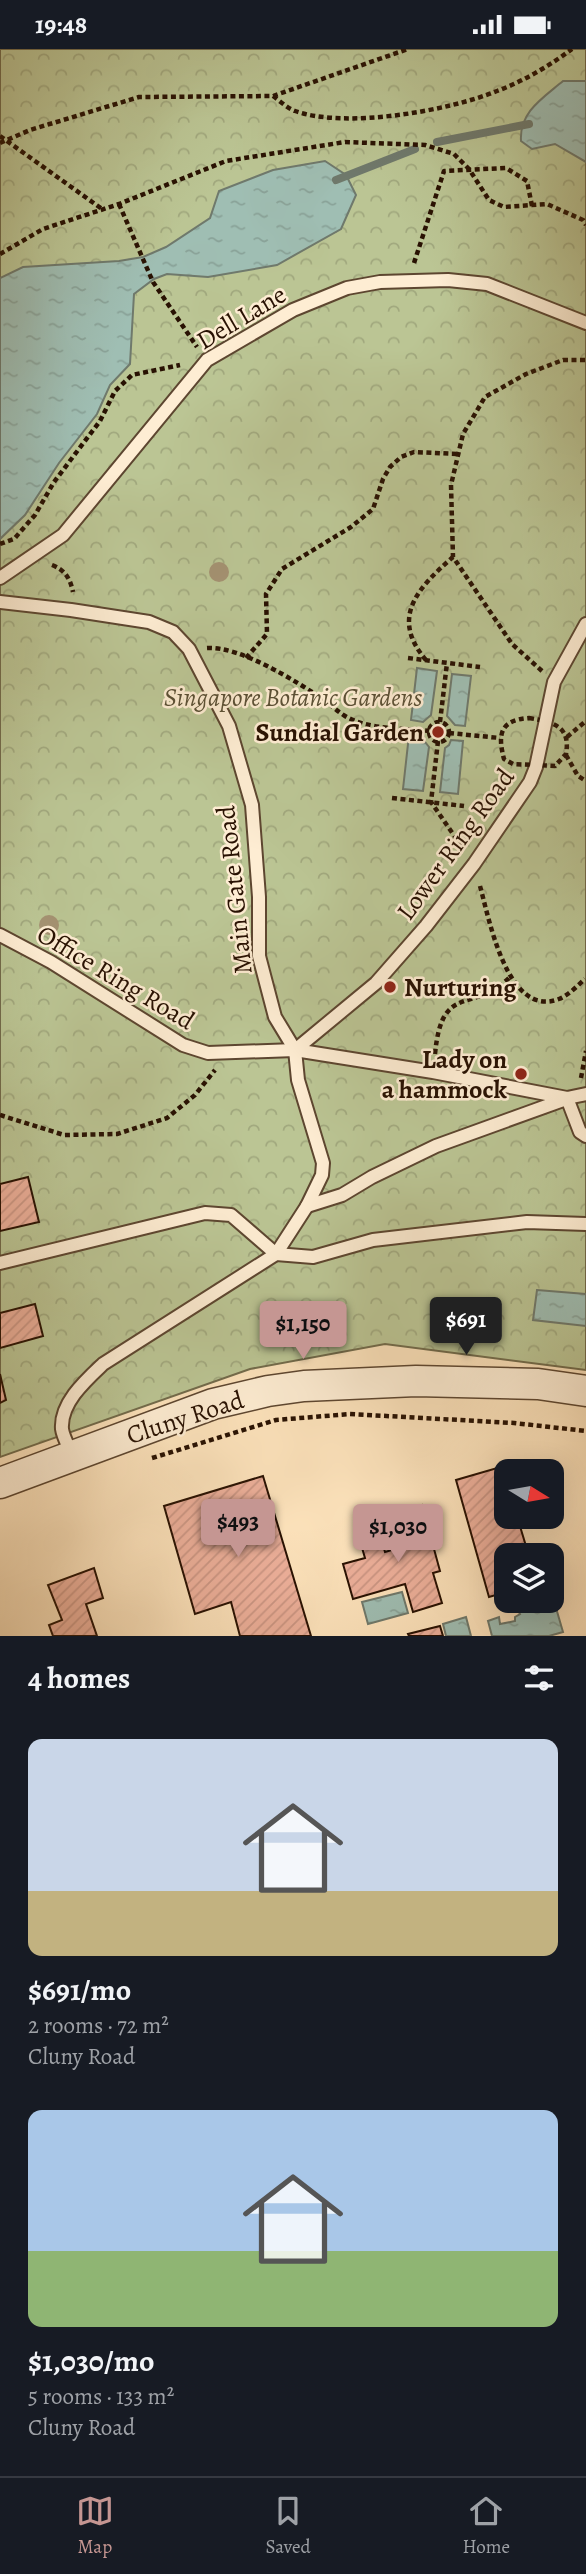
<!DOCTYPE html>
<html lang="en">
<head>
<meta charset="utf-8">
<style>
	:root { --surface:#171b24; --page:#20242c; --text:#f1f3f6; --muted:#9ea1a6; --line:#363941; --accent:#c59692 }
	body { margin:0; font-family:Alegreya,serif; background:var(--page); color:var(--text); height:100vh; display:flex; flex-direction:column; font-size:26px; white-space:nowrap }
	* { box-sizing:border-box; margin:0 }
	p { font-size:23px; color:var(--muted) }
	.icon { flex:none; width:38px; height:38px; fill:none; stroke:currentColor; stroke-width:2; stroke-linecap:round; stroke-linejoin:round }
	.map { position:relative; height:1587px; overflow:hidden }
	.details { display:flex; flex-direction:column; background:var(--surface); flex:1 }
	.details>* { flex:none }
	.needle { width:46px; rotate:101deg }
	.buttons { position:absolute; left:494px; top:1410px; display:grid; gap:14px }
	.buttons a { display:grid; place-items:center; width:70px; height:70px; border-radius:14px; background:var(--surface); box-shadow:0 7px 28px #0002; font-size:35px }
	.price { position:absolute; translate:-50% -60px; padding:0 16px; border-radius:7px; background:var(--accent); color:#111; font-size:23px; line-height:46px; filter:drop-shadow(0 2px 4px #0008) }
	.price::after { content:''; position:absolute; left:50%; top:42px; width:21px; height:16px; margin-left:-10px; background:inherit; clip-path:polygon(0 0,100% 0,50% 100%) }
	.price.selected { background:#222; color:#fff }
	ul { padding:0; list-style:none }
	li { display:grid; align-content:center; gap:14px; height:371px; padding:0 28px }
	li span { display:grid; place-items:center; height:217px; border-radius:14px; color:#555 }
	li>.icon { margin-inline-start:auto }
	span .icon { width:126px; height:126px; fill:#fffc; stroke-width:1 }
	li b { font-size:30px }
	h2 { display:flex; justify-content:space-between; align-items:center; height:84px; padding:0 28px; font-size:30px }
	.status { display:flex; justify-content:space-between; align-items:center; height:49px; padding:0 35px; background:var(--surface); direction:ltr }
	.status svg { height:19px; fill:currentColor }
	.menu { display:flex; justify-content:space-around; align-items:center; height:98px; border-top:2px solid var(--line); background:var(--surface); font-size:19px; color:var(--muted) }
	.menu a { display:grid; justify-items:center; gap:4px }
	.menu .selected { color:var(--accent) }
	.map>svg:first-child { display:block }
	.forest { fill:url(#forest-crowns); stroke:#726b4b; stroke-width:2 }
	.water { fill:url(#water-ripples); stroke:#6f796c; stroke-width:2 }
	.lines { fill:none; stroke-linecap:round; stroke-linejoin:round }
	.stream { stroke:#6f796c; stroke-width:8 }
	.building { fill:url(#building-hatch); stroke:#281102; stroke-width:2 }
	.service-casing { stroke:#5d4630; stroke-width:16 }
	.tertiary-casing { stroke:#5d4630; stroke-width:33 }
	.path { stroke:#281102; stroke-width:4.5; stroke-dasharray:5 3.5; stroke-linecap:butt }
	.service { stroke:#feedd3; stroke-width:12 }
	.tertiary { stroke:#feedd3; stroke-width:30 }
	.tree { fill:#a49272 }
	.poi-dot { fill:#8f2418; stroke:#feedd3; stroke-width:2.5 }
	.labels { text-anchor:middle; stroke-width:5; stroke-linejoin:round; paint-order:stroke }
	.street-label { font-size:26px; fill:#281102; stroke:#feedd3 }
	.park-label { font-size:26px; font-style:italic; fill:#5b5035; stroke:#feedd3 }
	.poi-label { font-size:26px; font-weight:bold; fill:#281102; stroke:#feedd3; text-anchor:end }
</style>
</head>
<body>
<div class="status"><b>19:48</b><svg viewBox="0 0 49 12"><path d="M0 12V9h3v3zM5 12V6h3v6zM10 12V3h3v9zM15 12V0h3v12zM26 1h20v11H26zM47 4h2v5h-2z"/></svg></div>
<div class="map">
<svg width="586" height="1587" viewBox="0 0 586 1587">
	<defs>
		<pattern id="forest-crowns" width="20" height="18" patternUnits="userSpaceOnUse" patternTransform="scale(1.75)"><rect width="20" height="18" fill="#bbc594"/><path d="M2 6a3 3 0 1 1 6 0M12 15a3 3 0 1 1 6 0" fill="none" stroke="#a1a87e"/></pattern>
		<pattern id="water-ripples" width="26" height="14" patternUnits="userSpaceOnUse" patternTransform="scale(1.75)"><rect width="26" height="14" fill="#9fbeb3"/><path d="M2 4q2-2 4 0t4 0M15 11q2-2 4 0t4 0" fill="none" stroke="#89a298"/></pattern>
		<pattern id="building-hatch" width="6" height="6" patternUnits="userSpaceOnUse" patternTransform="scale(1.75)"><rect width="6" height="6" fill="#edb09b"/><path d="M-1 1l2-2M0 6l6-6M5 7l2-2" fill="none" stroke="#cb9684"/></pattern>
	</defs>
	<rect width="100%" height="100%" fill="#fde3bc"/>
	<filter id="stains"><feTurbulence type="fractalNoise" baseFrequency=".00286" numOctaves="4"/><feColorMatrix values="0 0 0 0 .2 0 0 0 0 .09 0 0 0 0 .02 0 0 0 .5 -.17"/></filter>
	<radialGradient id="worn" r=".72"><stop offset=".6" stop-color="#630" stop-opacity="0"/><stop offset="1" stop-color="#630" stop-opacity=".3"/></radialGradient>
	<polygon class="forest" points="0,0 586,0 586,1321 385,1295 250,1320 0,1408"/>
	<g class="water">
		<path d="M 563,32 L 586,32 L 586,113 L 555,95 L 532,100 L 521,92 C 519,63 543,49 563,32 Z"/>
		<polygon points="325,112 346,126 356,146 341,180 277,216 208,228 167,225 154,230 134,245 130,315 110,336 97,365 59,414 25,466 0,490 0,229 23,218 119,212 143,208 166,198 210,169 219,142 273,121"/>
		<polygon points="417,619 437,622 431,666 423,673 411,671"/>
		<polygon points="452,625 471,627 465,677 455,676 447,667"/>
		<polygon points="409,686 421,688 429,698 423,742 403,740"/>
		<polygon points="451,691 463,692 458,745 440,743 445,699 449,696"/>
		<polygon points="537,1241 586,1245 586,1277 533,1271"/>
		<polygon points="402,1543 408,1564 368,1575 362,1553"/>
		<polygon points="554,1552 563,1583 549,1587 492,1587 488,1572 499,1568 500,1575 515,1572 515,1568 520,1565 518,1561"/>
		<polygon points="466,1568 471,1587 446,1587 443,1575"/>
	</g>
	<g class="lines">
		<g class="stream">
			<polyline points="437,93 529,75"/>
			<polyline points="336,131 415,100"/>
		</g>
	</g>
	<g class="building">
		<polygon points="28,1128 39,1173 0,1182 0,1135"/>
		<polygon points="35,1255 43,1287 0,1299 0,1264"/>
		<polygon points="0,1325 6,1351 0,1354"/>
		<polygon points="504,1417 506,1468 538,1468 519,1474 529,1507 506,1507 506,1543 489,1548 456,1431"/>
		<polygon points="263,1427 311,1587 240,1587 231,1553 195,1565 164,1457"/>
		<polygon points="422,1456 440,1522 433,1524 442,1554 413,1563 405,1535 353,1550 343,1515 365,1509 358,1485 378,1479 385,1503 395,1500 393,1492 409,1487 402,1462"/>
		<polygon points="94,1519 103,1549 86,1555 97,1587 53,1587 49,1576 62,1571 48,1536"/>
		<polygon points="440,1577 443,1587 409,1587 408,1585"/>
	</g>
	<g class="lines">
		<g class="service-casing">
			<g id="service">
				<polyline points="0,529 63,486 207,311 293,261 347,239 380,233 448,231 487,235 586,274"/>
				<path d="M 0,553 L 71,561 L 149,573 L 173,583 L 189,600 L 229,677 L 252,756 L 259,848 L 259,907 L 275,968 L 295,1001 L 298,1031 L 323,1114 L 322,1126 L 307,1157 L 276,1205 L 103,1315 C 86,1331 60,1354 62,1380 C 63,1388 69,1398 72,1406"/>
				<polyline points="0,886 51,913 183,996 208,1004 295,1001 433,1023 567,1049 586,1045"/>
				<polyline points="295,1001 376,934 426,877 474,815 530,733 536,718 554,633 586,575"/>
				<polyline points="567,1049 580,1083 586,1087"/>
				<polyline points="307,1157 342,1146 372,1128 436,1097 566,1050"/>
				<polyline points="276,1205 313,1208 373,1191 527,1173 586,1175"/>
				<polyline points="0,1214 205,1164 231,1166 276,1205"/>
			</g>
		</g>
		<g class="tertiary-casing">
			<polyline id="tertiary" points="0,1434 213,1355 268,1342 304,1337 416,1332 538,1335 586,1342"/>
		</g>
		<g class="path">
			<path d="M 273,47 C 280,52 287,59 295,62 C 345,80 448,62 497,42 C 524,32 549,17 572,0"/>
			<polyline points="0,87 102,160"/>
			<polyline points="0,94 30,81 139,48 273,47 408,0"/>
			<polyline points="119,155 153,233 197,298"/>
			<polyline points="0,205 43,180 119,155 226,112 345,93 425,96 454,105 469,120 489,151 504,158 547,155 583,171 586,176"/>
			<polyline points="414,214 444,122 506,119 527,132 532,157"/>
			<polyline points="0,495 14,490 35,466 54,433 100,372 115,342 132,326 180,316"/>
			<path d="M 52,516 C 65,521 70,529 73,543"/>
			<path d="M 207,599 C 240,597 296,632 324,651 C 331,656 337,662 345,667 C 368,681 403,679 429,682"/>
			<polyline points="246,609 267,585 266,545 282,520 351,478 373,460 383,430 390,418 401,408 414,403 458,405"/>
			<polyline points="408,609 480,618"/>
			<path d="M 426,611 C 389,568 419,538 453,508"/>
			<polyline points="542,622 512,595 453,508 451,436 463,385 485,348 526,325 563,311 586,311"/>
			<path d="M 529,669 C 553,673 571,677 566,705 L 555,717 L 513,715 L 504,710 C 497,684 501,671 529,669 Z"/>
			<polyline points="440,673 447,614"/>
			<circle cx="439" cy="683" r="10"/>
			<polyline points="449,684 500,689"/>
			<polyline points="567,688 586,672"/>
			<polyline points="438,692 431,753 464,801"/>
			<polyline points="566,706 578,727 586,732"/>
			<polyline points="392,749 464,757"/>
			<path d="M 480,837 C 489,869 507,970 559,950 C 569,946 577,937 585,930"/>
			<path d="M 435,1005 C 442,932 472,966 510,928"/>
			<polyline points="581,1029 586,1002"/>
			<polyline points="0,1066 64,1086 117,1085 167,1069 195,1046 215,1021"/>
			<polyline points="152,1409 276,1371 350,1365 514,1374 586,1382"/>
		</g>
		<use href="#service" class="service"/>
		<use href="#tertiary" class="tertiary"/>
	</g>
	<g class="tree">
		<circle cx="219" cy="523" r="10"/>
		<circle cx="49" cy="876" r="10"/>
	</g>
	<g class="poi-dot">
		<circle cx="438" cy="683" r="7"/>
		<circle cx="390" cy="938" r="7"/>
		<circle cx="521" cy="1025" r="7"/>
	</g>
	<g class="labels">
		<g class="street-label">
			<text transform="translate(241 268) rotate(-31)" y="9">Dell Lane</text>
			<text transform="translate(455 795) rotate(-54)" y="9">Lower Ring Road</text>
			<text transform="translate(234 841) rotate(-96)" y="9">Main Gate Road</text>
			<text transform="translate(116 928) rotate(31)" y="9">Office Ring Road</text>
			<text transform="translate(185 1368) rotate(-18)" y="9">Cluny Road</text>
		</g>
		<g class="park-label">
			<text x="293" y="657">Singapore Botanic Gardens</text>
		</g>
		<g class="poi-label">
			<text x="424" y="692">Sundial Garden</text>
			<text x="404" y="947" text-anchor="start">Nurturing</text>
			<text x="507" y="1019">Lady on<tspan x="507" dy="30">a hammock</tspan></text>
		</g>
	</g>
	<rect width="100%" height="100%" filter="url(#stains)"/>
	<rect width="100%" height="100%" fill="url(#worn)"/>
</svg>
<div class="buttons">
<a><svg class="needle" viewBox="-14 -14 28 28"><path d="M0-13l5 13h-10z" fill="#e53935"/><path d="M0 13l5-13h-10z" fill="#9ea1a6"/></svg></a>
<a><svg class="icon" aria-label="layers" viewBox="0 0 24 24"><path d="M12 4l9 5-9 5-9-5zM3 14l9 5 9-5"/></svg></a>
</div>
<b class="price selected" style="left:466px;top:1308px">$691</b>
<b class="price" style="left:303px;top:1312px">$1,150</b>
<b class="price" style="left:238px;top:1510px">$493</b>
<b class="price" style="left:398px;top:1515px">$1,030</b>
</div>
<section class="details">
<h2>4 homes<svg class="icon" aria-label="filters" viewBox="0 0 24 24"><path d="M4 7h16M4 17h16"/><circle cx="9" cy="7" r="2"/><circle cx="15" cy="17" r="2"/></svg></h2>
<ul>
<li><span style="background:linear-gradient(#c9d6e8 70%,#c2b280 0)"><svg class="icon" aria-label="home" viewBox="0 0 24 24"><path d="M3 11l9-7 9 7M6 9v11h12V9"/></svg></span><div><b>$691/mo</b><p>2 rooms · 72 m²</p><p>Cluny Road</p></div></li>
<li><span style="background:linear-gradient(#a9c7e8 65%,#8fb573 0)"><svg class="icon" aria-label="home" viewBox="0 0 24 24"><path d="M3 11l9-7 9 7M6 9v11h12V9"/></svg></span><div><b>$1,030/mo</b><p>5 rooms · 133 m²</p><p>Cluny Road</p></div></li>
</ul>
</section>
<nav class="menu">
<a class="selected"><svg class="icon" aria-label="map" viewBox="0 0 24 24"><path d="M3 6l6-2 6 2 6-2v14l-6 2-6-2-6 2zM9 4v14M15 6v14"/></svg>Map</a>
<a><svg class="icon" aria-label="saved" viewBox="0 0 24 24"><path d="M7 4h10v16l-5-4-5 4z"/></svg>Saved</a>
<a><svg class="icon" aria-label="home" viewBox="0 0 24 24"><path d="M3 11l9-7 9 7M6 9v11h12V9"/></svg>Home</a>
</nav>
</body>
</html>
